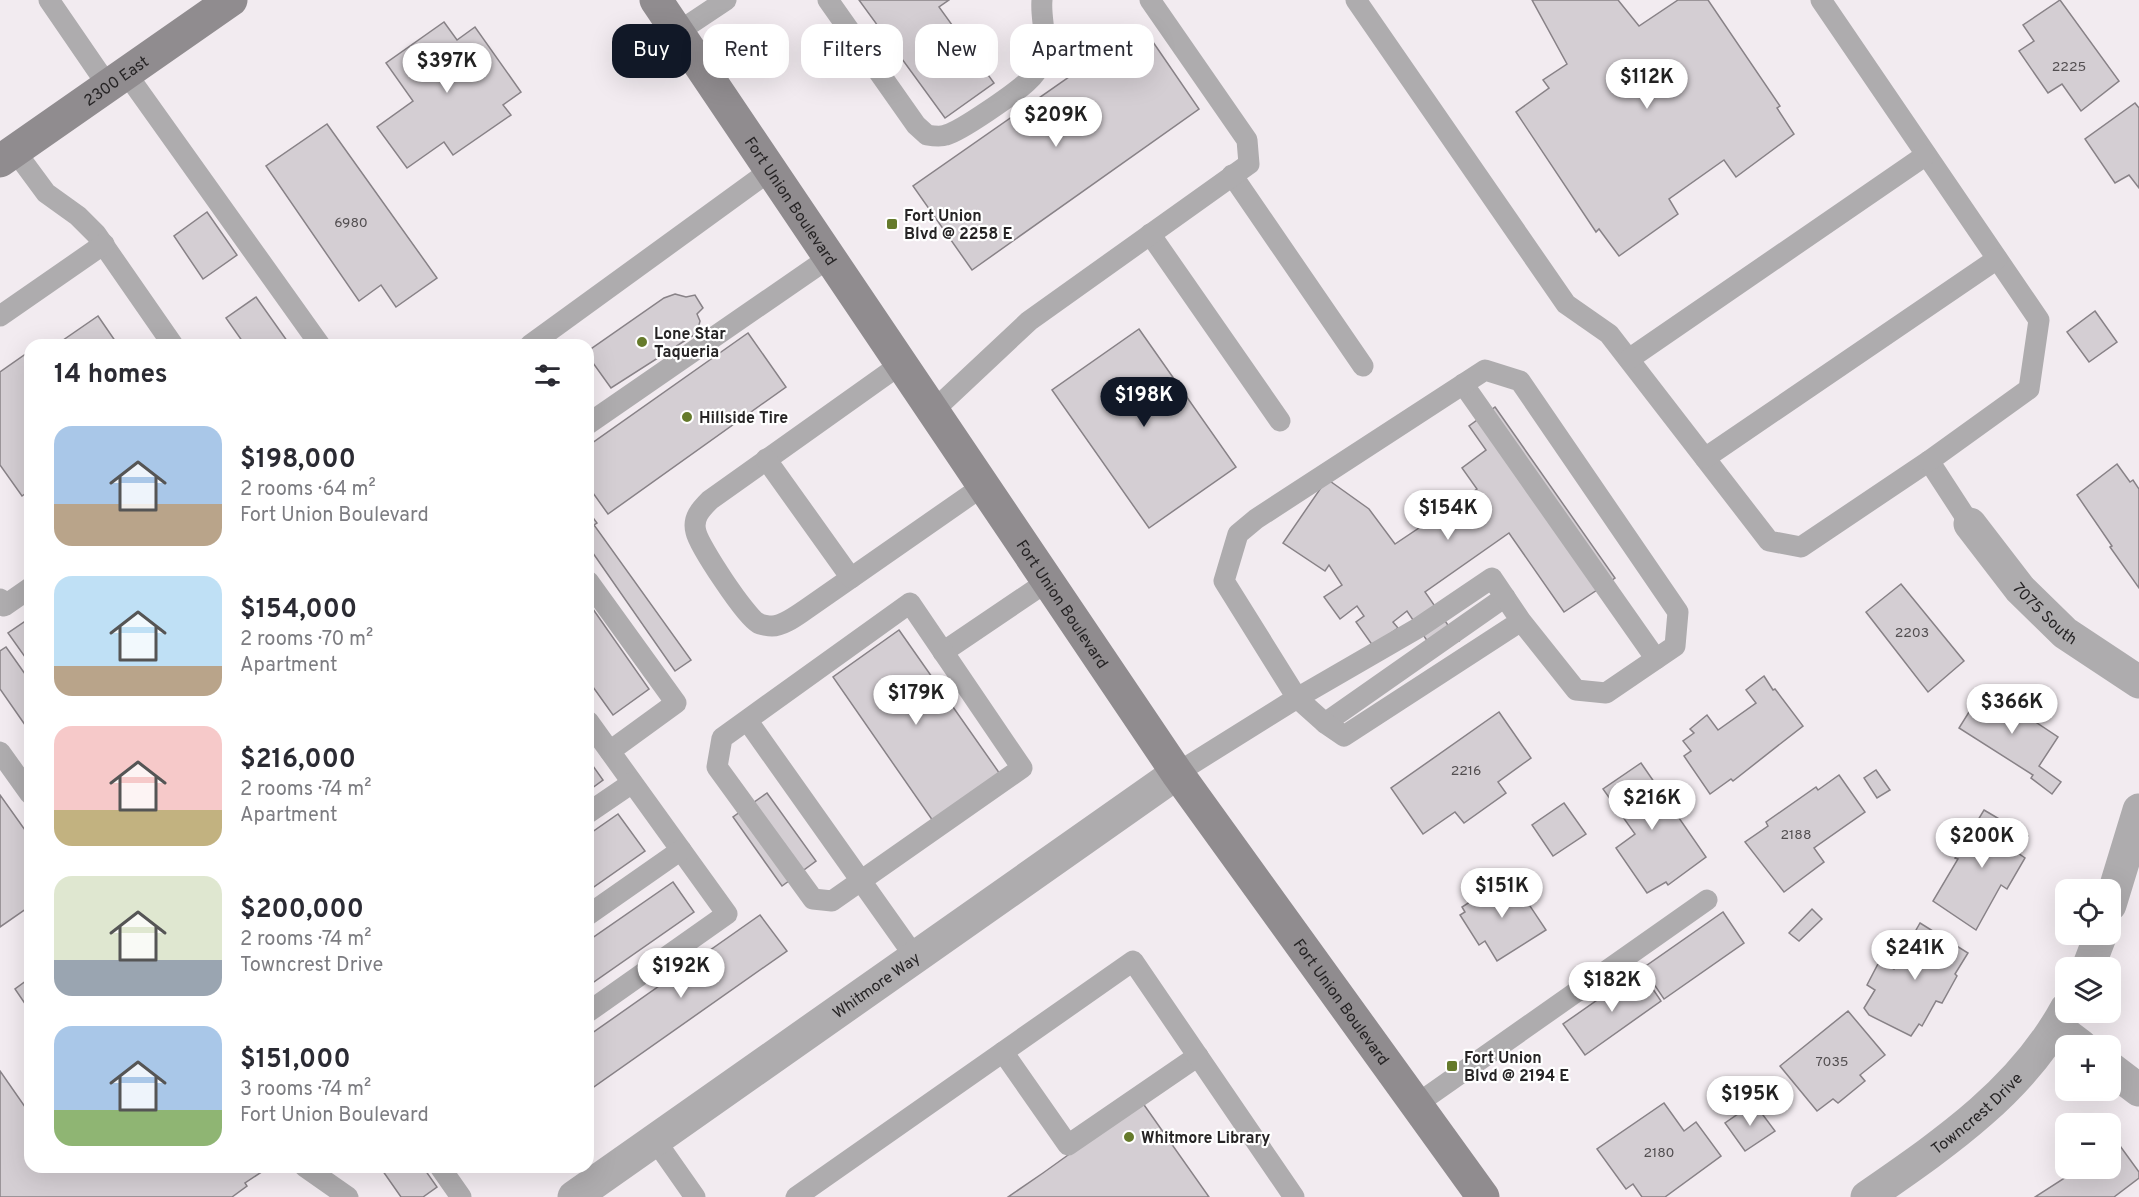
<!DOCTYPE html>
<html lang="en">
<head>
<meta charset="utf-8">
<style>
	:root { --surface:#fff; --page:#f7f7f7; --text:#2b2b33; --muted:#7c7c81; --accent:#111827 }
	body { margin:0; font-family:Overpass,sans-serif; background:var(--page); color:var(--text); height:100vh; display:flex; flex-direction:column; font-size:22px; white-space:nowrap }
	* { box-sizing:border-box; margin:0 }
	p { font-size:20px; color:var(--muted) }
	.icon { flex:none; width:33px; height:33px; fill:none; stroke:currentColor; stroke-width:2; stroke-linecap:round; stroke-linejoin:round }
	.map { position:relative; flex:1; overflow:hidden }
	.panel { position:absolute; left:24px; top:339px; width:570px; height:834px; display:flex; flex-direction:column; background:var(--surface); border-radius:18px; box-shadow:0 6px 24px #0002 }
	.panel>* { flex:none }
	.guide { position:absolute; left:612px; top:24px; width:570px; height:54px; display:flex; gap:12px }
	.controls { position:absolute; left:2055px; top:879px; display:grid; gap:12px }
	.controls a { display:grid; place-items:center; width:66px; height:66px; border-radius:12px; background:var(--surface); box-shadow:0 6px 24px #0002; font-size:30px }
	.price { position:absolute; translate:-50% -51px; padding:0 14px; border-radius:21px; background:#fff; color:#222; font-size:20px; line-height:39px; filter:drop-shadow(0 2px 3px #0008) }
	.price::after { content:''; position:absolute; left:50%; top:36px; width:18px; height:14px; margin-left:-9px; background:inherit; clip-path:polygon(0 0,100% 0,50% 100%) }
	.price.selected { background:var(--accent); color:#fff }
	ul { padding:0; list-style:none }
	li { display:flex; align-items:center; gap:18px; height:150px; padding:0 30px }
	li span { display:grid; place-items:center; flex:none; width:168px; height:120px; border-radius:18px; color:#555 }
	li>.icon { margin-inline-start:auto }
	span .icon { width:72px; height:72px; fill:#fffc; stroke-width:1 }
	li b { font-size:26px }
	h2 { display:flex; justify-content:space-between; align-items:center; height:72px; padding:0 30px; font-size:26px }
	.tag { padding:0 21px; border-radius:18px; background:var(--surface); box-shadow:0 6px 24px #0002; font-size:21px; line-height:54px }
	.tag.selected { background:var(--accent); color:#fff }
	.map>svg:first-child { display:block }
	.building { fill:#d4ced3; stroke:#888287; stroke-width:1.5 }
	.lines { fill:none; stroke-linecap:round; stroke-linejoin:round }
	.lane { stroke:#aeacae; stroke-width:21 }
	.street { stroke:#aeacae; stroke-width:33 }
	.secondary { stroke:#908c8f; stroke-width:33 }
	.poi-dot { fill:#657a2b; stroke:#fff; stroke-width:2 }
	.labels { text-anchor:middle; stroke-width:4.5; stroke-linejoin:round; paint-order:stroke }
	.number-label { font-size:14px; fill:#524e50 }
	.street-label { font-size:16px; fill:#262425; stroke:#fff }
	.poi-label { font-size:16px; font-weight:bold; fill:#262425; stroke:#fff; text-anchor:start }
</style>
</head>
<body>
<div class="map">
<svg width="2139" height="1197" viewBox="0 0 2139 1197">
	<rect width="100%" height="100%" fill="#f2ebf0"/>
	<g class="building">
		<polygon points="859,0 949,0 939,7 994,83 945,118"/>
		<polygon points="1532,0 1618,0 1639,26 1678,0 1708,0 1780,106 1777,108 1794,134 1736,177 1724,160 1669,199 1678,214 1619,256 1599,229 1596,232 1516,112 1549,88 1543,80 1567,64"/>
		<polygon points="2060,0 2119,81 2081,111 2062,84 2048,93 2019,51 2034,41 2023,25"/>
		<polygon points="444,22 457,40 475,27 521,92 503,105 511,115 453,155 444,142 407,168 377,127 413,101 386,63"/>
		<polygon points="1142,26 1199,109 972,270 913,186"/>
		<polygon points="2135,103 2139,108 2139,188 2129,175 2115,183 2085,139"/>
		<polygon points="327,124 437,278 396,307 381,285 359,301 266,166"/>
		<polygon points="207,212 237,255 203,279 174,236"/>
		<polygon points="675,294 686,297 695,295 703,308 697,314 700,321 697,333 611,388 588,356 588,351 664,298"/>
		<polygon points="256,297 290,345 245,345 226,318"/>
		<polygon points="2095,311 2117,342 2089,362 2067,332"/>
		<polygon points="98,316 118,345 56,345"/>
		<polygon points="1139,329 1236,467 1149,528 1052,390"/>
		<polygon points="748,333 786,387 608,514 588,486 588,446"/>
		<polygon points="30,351 30,490 22,496 0,465 0,372"/>
		<polygon points="1495,407 1615,578 1564,612 1509,533 1425,592 1459,641 1432,648 1407,611 1393,622 1398,628 1373,646 1356,622 1364,616 1357,606 1340,619 1324,597 1342,585 1329,565 1325,571 1283,543 1327,479 1369,509 1395,544 1477,489 1462,468 1486,450 1469,426"/>
		<polygon points="2117,464 2130,482 2133,480 2139,489 2139,588 2110,547 2112,546 2077,495"/>
		<polygon points="588,511 597,523 594,525 691,660 675,671 588,546"/>
		<polygon points="1901,584 1964,661 1928,692 1866,612"/>
		<polygon points="588,602 649,689 613,715 588,680"/>
		<polygon points="30,618 30,664 8,633"/>
		<polygon points="899,630 1000,774 933,821 833,677"/>
		<polygon points="6,647 30,681 30,732 0,689 0,651"/>
		<polygon points="1764,676 1773,690 1775,689 1803,726 1733,781 1731,779 1710,794 1684,756 1691,751 1683,741 1694,733 1690,729 1707,715 1718,730 1756,703 1746,690"/>
		<polygon points="1984,688 2008,704 2012,698 2022,705 2019,711 2058,737 2039,766 2061,782 2052,794 2031,778 2033,775 1959,728"/>
		<polygon points="1499,712 1531,758 1498,782 1506,793 1464,823 1455,812 1423,834 1391,788"/>
		<polygon points="588,759 603,780 588,791"/>
		<polygon points="1641,763 1706,857 1668,885 1666,882 1647,893 1616,848 1635,834 1603,789"/>
		<polygon points="1876,770 1890,790 1877,798 1864,778"/>
		<polygon points="1839,775 1865,812 1814,848 1824,862 1784,892 1745,842 1768,826 1766,822 1816,787 1818,790"/>
		<polygon points="767,793 816,861 782,886 733,817"/>
		<polygon points="0,795 30,837 30,906 0,927"/>
		<polygon points="1564,803 1586,834 1553,856 1532,825"/>
		<polygon points="1984,810 2028,836 2018,853 2025,858 2007,889 2001,885 1976,930 1933,901 1958,859 1955,858"/>
		<polygon points="618,814 645,851 588,891 588,835"/>
		<polygon points="1510,876 1546,930 1497,961 1485,941 1479,945 1460,915 1465,912 1462,907"/>
		<polygon points="673,882 694,912 588,986 588,941"/>
		<polygon points="1812,909 1822,919 1799,941 1789,933"/>
		<polygon points="1723,912 1744,943 1664,999 1643,968"/>
		<polygon points="760,915 787,951 588,1091 588,1036"/>
		<polygon points="1920,923 1968,953 1955,974 1957,976 1942,1003 1936,1001 1922,1026 1919,1024 1911,1036 1869,1015 1864,1008 1875,990 1867,985 1879,962 1894,969"/>
		<polygon points="1640,970 1661,1001 1585,1055 1563,1024"/>
		<polygon points="30,978 30,1011 15,989"/>
		<polygon points="1848,1011 1885,1055 1860,1075 1865,1081 1838,1103 1833,1099 1817,1111 1780,1066"/>
		<polygon points="0,1071 30,1114 30,1167 260,1167 263,1171 245,1183 247,1186 232,1197 0,1197"/>
		<polygon points="1142,1102 1209,1197 1008,1197 1043,1173"/>
		<polygon points="1664,1103 1684,1131 1696,1122 1721,1156 1665,1197 1642,1197 1633,1184 1626,1189 1597,1149"/>
		<polygon points="1754,1103 1775,1131 1745,1151 1725,1123"/>
		<polygon points="2115,1139 2139,1172 2139,1178 2114,1197 2035,1197 2080,1168 2110,1168 2110,1143"/>
		<polygon points="380,1167 423,1167 437,1187 423,1197 401,1197"/>
	</g>
	<g class="lines">
		<g class="lane">
			<polyline points="49,0 108,86"/>
			<path d="M 828,0 L 916,125 L 927,135 C 933,136 941,137 946,135 C 961,131 1014,94 1027,82 C 1034,76 1039,69 1042,60 C 1049,42 1040,19 1042,0"/>
			<polyline points="1356,0 1566,304 1609,334 1769,541 1801,547 1929,461 1970,524"/>
			<polyline points="1821,0 2039,320 2029,389 1929,461"/>
			<polyline points="678,32 726,0"/>
			<polyline points="126,73 320,345"/>
			<polyline points="15,151 46,193 78,216 96,234 173,345"/>
			<polyline points="1232,175 1363,366"/>
			<polyline points="1150,234 1280,421"/>
			<polyline points="0,316 104,244"/>
			<polyline points="530,345 771,170"/>
			<polyline points="1629,359 1926,155"/>
			<path d="M 901,364 L 710,500 C 701,509 692,518 696,532 C 699,546 746,617 758,623 C 761,625 769,626 772,626 C 783,626 796,616 805,610 L 983,486"/>
			<polyline points="1463,384 1656,659"/>
			<polyline points="933,411 1029,321 1249,164 1247,140 1150,0"/>
			<polyline points="588,424 830,257"/>
			<polyline points="1705,458 1997,259"/>
			<polyline points="766,459 851,578"/>
			<polyline points="588,581 676,703 610,751"/>
			<polyline points="0,599 4,606 30,588"/>
			<polyline points="943,652 1048,581"/>
			<polyline points="747,720 722,738 717,767 813,899 832,901 1022,768 910,603 747,720 915,957"/>
			<polyline points="588,721 727,914 588,1012"/>
			<polyline points="1325,723 1505,597"/>
			<polyline points="0,752 30,794"/>
			<polyline points="1177,773 1297,698 1325,723 1344,736 1521,621 1576,690 1606,693 1675,646 1678,612 1520,381 1485,370 1256,519 1238,534 1224,581 1297,698 1418,628 1492,578 1521,621"/>
			<polyline points="588,813 632,783"/>
			<polyline points="588,915 681,850"/>
			<polyline points="1003,1052 1068,1145 1198,1056"/>
			<polyline points="1417,1104 1707,900"/>
			<polyline points="655,1140 695,1197"/>
			<polyline points="305,1167 348,1197"/>
			<polyline points="440,1167 461,1197"/>
			<polyline points="796,1197 1133,961 1294,1197"/>
		</g>
		<g class="street">
			<path id="s1" d="M 1970,524 L 2020,589 L 2065,633 L 2139,682"/>
			<polyline points="2110,905 2139,810"/>
			<polyline points="2088,968 2101,934"/>
			<polyline points="2056,1027 2081,1046"/>
			<polyline points="2110,1068 2139,1090"/>
			<path id="s2" d="M 574,1197 L 1177,773"/>
			<path id="s3" d="M 1867,1197 C 1942,1145 2021,1092 2066,1009"/>
		</g>
		<g class="secondary">
			<path id="s4" d="M 656,0 L 1177,773 L 1483,1197"/>
			<path id="s5" d="M 0,161 L 231,0"/>
		</g>
	</g>
	<g class="poi-dot">
		<rect x="886" y="218" width="12" height="12" rx="3"/>
		<circle cx="642" cy="342" r="6"/>
		<circle cx="687" cy="417" r="6"/>
		<rect x="1446" y="1060" width="12" height="12" rx="3"/>
		<circle cx="1129" cy="1137" r="6"/>
	</g>
	<g class="labels">
		<g class="number-label">
			<text x="2069" y="71">2225</text>
			<text x="351" y="227">6980</text>
			<text x="1912" y="637">2203</text>
			<text x="1466" y="775">2216</text>
			<text x="1796" y="839">2188</text>
			<text x="1832" y="1066">7035</text>
			<text x="1659" y="1157">2180</text>
		</g>
		<g class="street-label">
			<text dy="6" stroke="none"><textPath href="#s5" startOffset="141">2300 East</textPath></text>
			<text dy="6" stroke="none"><textPath href="#s4" startOffset="242">Fort Union Boulevard</textPath></text>
			<text dy="6" stroke="none"><textPath href="#s4" startOffset="728">Fort Union Boulevard</textPath></text>
			<text dy="6" stroke="none"><textPath href="#s1" startOffset="117">7075 South</textPath></text>
			<text dy="6" stroke="none"><textPath href="#s2" startOffset="369">Whitmore Way</textPath></text>
			<text dy="6" stroke="none"><textPath href="#s4" startOffset="1214">Fort Union Boulevard</textPath></text>
			<text dy="6" stroke="none"><textPath href="#s3" startOffset="138">Towncrest Drive</textPath></text>
		</g>
		<g class="poi-label">
			<text x="904" y="221">Fort Union<tspan x="904" dy="18">Blvd @ 2258 E</tspan></text>
			<text x="654" y="339">Lone Star<tspan x="654" dy="18">Taqueria</tspan></text>
			<text x="699" y="423">Hillside Tire</text>
			<text x="1464" y="1063">Fort Union<tspan x="1464" dy="18">Blvd @ 2194 E</tspan></text>
			<text x="1141" y="1143">Whitmore Library</text>
		</g>
	</g>
</svg>
<div class="controls">
<a><svg class="icon" aria-label="locate" viewBox="0 0 24 24"><circle cx="12" cy="12" r="6"/><path d="M12 2v4M12 18v4M2 12h4M18 12h4"/></svg></a>
<a><svg class="icon" aria-label="layers" viewBox="0 0 24 24"><path d="M12 4l9 5-9 5-9-5zM3 14l9 5 9-5"/></svg></a>
<a>+</a>
<a>−</a>
</div>
<b class="price" style="left:447px;top:94px">$397K</b>
<b class="price" style="left:1647px;top:110px">$112K</b>
<b class="price" style="left:1056px;top:148px">$209K</b>
<b class="price selected" style="left:1144px;top:428px">$198K</b>
<b class="price" style="left:1448px;top:541px">$154K</b>
<b class="price" style="left:916px;top:726px">$179K</b>
<b class="price" style="left:2012px;top:735px">$366K</b>
<b class="price" style="left:1652px;top:831px">$216K</b>
<b class="price" style="left:1982px;top:869px">$200K</b>
<b class="price" style="left:1502px;top:919px">$151K</b>
<b class="price" style="left:1915px;top:981px">$241K</b>
<b class="price" style="left:681px;top:999px">$192K</b>
<b class="price" style="left:1612px;top:1013px">$182K</b>
<b class="price" style="left:1750px;top:1127px">$195K</b>
<div class="guide">
<a class="tag selected">Buy</a>
<a class="tag">Rent</a>
<a class="tag">Filters</a>
<a class="tag">New</a>
<a class="tag">Apartment</a>
</div>
<section class="panel">
<h2>14 homes<svg class="icon" aria-label="filters" viewBox="0 0 24 24"><path d="M4 7h16M4 17h16"/><circle cx="9" cy="7" r="2"/><circle cx="15" cy="17" r="2"/></svg></h2>
<ul>
<li><span style="background:linear-gradient(#a9c7e8 65%,#b9a48a 0)"><svg class="icon" aria-label="home" viewBox="0 0 24 24"><path d="M3 11l9-7 9 7M6 9v11h12V9"/></svg></span><div><b>$198,000</b><p>2 rooms · 64 m²</p><p>Fort Union Boulevard</p></div></li>
<li><span style="background:linear-gradient(#bfe0f5 75%,#b9a48a 0)"><svg class="icon" aria-label="home" viewBox="0 0 24 24"><path d="M3 11l9-7 9 7M6 9v11h12V9"/></svg></span><div><b>$154,000</b><p>2 rooms · 70 m²</p><p>Apartment</p></div></li>
<li><span style="background:linear-gradient(#f6c9c9 70%,#c2b280 0)"><svg class="icon" aria-label="home" viewBox="0 0 24 24"><path d="M3 11l9-7 9 7M6 9v11h12V9"/></svg></span><div><b>$216,000</b><p>2 rooms · 74 m²</p><p>Apartment</p></div></li>
<li><span style="background:linear-gradient(#dfe7d0 70%,#9aa5b1 0)"><svg class="icon" aria-label="home" viewBox="0 0 24 24"><path d="M3 11l9-7 9 7M6 9v11h12V9"/></svg></span><div><b>$200,000</b><p>2 rooms · 74 m²</p><p>Towncrest Drive</p></div></li>
<li><span style="background:linear-gradient(#a9c7e8 70%,#8fb573 0)"><svg class="icon" aria-label="home" viewBox="0 0 24 24"><path d="M3 11l9-7 9 7M6 9v11h12V9"/></svg></span><div><b>$151,000</b><p>3 rooms · 74 m²</p><p>Fort Union Boulevard</p></div></li>
</ul>
</section>
</div>
</body>
</html>
